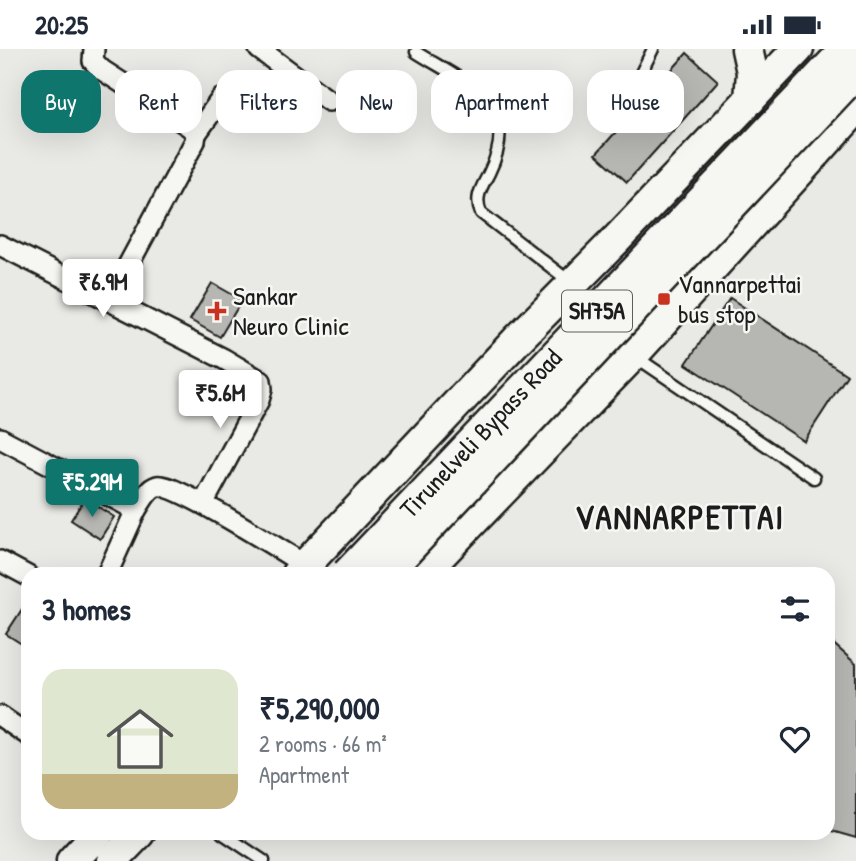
<!DOCTYPE html>
<html lang="en">
<head>
<meta charset="utf-8">
<style>
	:root { --surface:#fff; --page:#f6f6f7; --text:#1f2937; --muted:#747a83; --line:#e0e1e3; --accent:#0f766e }
	body { margin:0; font-family:"Patrick Hand",sans-serif; background:var(--page); color:var(--text); height:100vh; display:flex; flex-direction:column; font-size:26px; white-space:nowrap }
	* { box-sizing:border-box; margin:0 }
	p { font-size:23px; color:var(--muted) }
	.icon { flex:none; width:38px; height:38px; fill:none; stroke:currentColor; stroke-width:2; stroke-linecap:round; stroke-linejoin:round }
	.map { position:relative; flex:1; overflow:hidden }
	.panel { position:absolute; left:21px; top:518px; width:814px; height:273px; display:flex; flex-direction:column; background:var(--surface); border-radius:21px; box-shadow:0 7px 28px #0002 }
	.panel>* { flex:none }
	.banner { position:absolute; left:21px; top:21px; width:816px; height:63px; display:flex; gap:14px }
	.price { position:absolute; translate:-50% -60px; padding:0 16px; border-radius:7px; background:#fff; color:#222; font-size:23px; line-height:46px; filter:drop-shadow(0 2px 4px #0008) }
	.price::after { content:''; position:absolute; left:50%; top:42px; width:21px; height:16px; margin-left:-10px; background:inherit; clip-path:polygon(0 0,100% 0,50% 100%) }
	.price.on { background:var(--accent); color:#fff }
	ul { padding:0; list-style:none }
	li { display:flex; align-items:center; gap:21px; height:175px; padding:0 21px }
	li+li { border-top:2px solid var(--line) }
	li span { display:grid; place-items:center; flex:none; width:196px; height:140px; border-radius:21px; color:#555 }
	li>.icon { margin-inline-start:auto }
	span .icon { width:84px; height:84px; fill:#fffc; stroke-width:1 }
	li b { font-size:30px }
	h2 { display:flex; justify-content:space-between; align-items:center; height:84px; padding:0 21px; font-size:30px }
	.pill { padding:0 24px; border-radius:21px; background:var(--surface); box-shadow:0 7px 28px #0002; font-size:24px; line-height:63px }
	.pill.on { background:var(--accent); color:#fff }
	.status { display:flex; justify-content:space-between; align-items:center; height:49px; padding:0 35px; background:var(--surface); direction:ltr }
	.status svg { height:19px; fill:currentColor }
	.map>svg:first-child { display:block }
	.building { fill:#b6b6b3; stroke:#1c1c1c; stroke-width:2 }
	.lines { fill:none; stroke-linecap:round; stroke-linejoin:round }
	.lane-casing { stroke:#1c1c1c; stroke-width:15 }
	.street-casing { stroke:#1c1c1c; stroke-width:24 }
	.primary-casing { stroke:#1c1c1c; stroke-width:35 }
	.lane { stroke:#f6f6f2; stroke-width:10 }
	.street { stroke:#f6f6f2; stroke-width:19 }
	.primary { stroke:#f6f6f2; stroke-width:30 }
	.primary-bridge-casing { stroke:#1c1c1c; stroke-width:35; stroke-linecap:butt }
	.primary-bridge { stroke:#f6f6f2; stroke-width:30 }
	.poi-dot { fill:#c8321e; stroke:#f6f6f2; stroke-width:2.5 }
	.labels { text-anchor:middle; stroke-width:5; stroke-linejoin:round; paint-order:stroke }
	.shield { fill:#f6f6f2; stroke:#5d5d5c; stroke-width:2 }
	.shield-label { font-size:24px; font-weight:bold; fill:#1c1c1c }
	.poi-label { font-size:26px; fill:#1c1c1c; stroke:#f6f6f2; text-anchor:start }
	.street-label { font-size:26px; fill:#1c1c1c; stroke:#f6f6f2 }
	.district-label { font-size:33px; font-weight:bold; letter-spacing:2px; fill:#1c1c1c; stroke:#f6f6f2 }
</style>
</head>
<body>
<div class="status"><b>20:25</b><svg viewBox="0 0 49 12"><path d="M0 12V9h3v3zM5 12V6h3v6zM10 12V3h3v9zM15 12V0h3v12zM26 1h20v11H26zM47 4h2v5h-2z"/></svg></div>
<div class="map">
<svg width="856" height="812" viewBox="0 0 856 812">
	<rect width="100%" height="100%" fill="#e9e9e5"/>
	<filter id="ink" filterUnits="userSpaceOnUse"><feTurbulence type="fractalNoise" baseFrequency=".0143" numOctaves="2"/><feDisplacementMap in="SourceGraphic" scale="14" xChannelSelector="R" yChannelSelector="G"/><feConvolveMatrix kernelMatrix="1 2 1 2 8 2 1 2 1" color-interpolation-filters="sRGB"/></filter>
	<g filter="url(#ink)">
		<g class="building">
			<polygon points="687,4 718,32 627,133 596,105"/>
			<polygon points="212,234 242,251 220,288 190,271"/>
			<polygon points="730,249 847,326 804,392 686,315"/>
			<polygon points="85,449 114,468 100,490 71,471"/>
			<polygon points="28,551 28,599 6,585"/>
			<polygon points="828,590 856,615 856,789 828,781"/>
		</g>
		<g class="lines">
			<g class="lane-casing">
				<g id="lane">
					<path d="M 416,3 C 466,35 524,53 489,124 C 482,138 474,148 481,164 L 569,232"/>
					<polyline points="621,64 653,0"/>
					<polyline points="636,308 814,429"/>
					<polyline points="222,784 264,812"/>
				</g>
			</g>
			<g class="street-casing">
				<g id="street">
					<polyline points="94,0 93,12 102,21 190,78 196,85 195,92 110,250"/>
					<polyline points="259,0 329,52"/>
					<polyline points="196,85 221,50"/>
					<polyline points="0,196 224,310 261,332 262,340 259,351 203,455"/>
					<path d="M 0,389 L 136,461 C 141,454 147,440 157,437 C 173,432 284,503 305,516"/>
					<polyline points="0,512 28,527"/>
					<polyline points="107,525 136,461"/>
					<polyline points="0,667 28,686"/>
				</g>
			</g>
			<g class="primary-casing">
				<g id="primary">
					<polyline points="747,0 752,23 750,51"/>
					<polyline points="297,525 519,289 617,190 798,0"/>
					<polyline points="422,525 633,306 856,60"/>
					<polyline points="72,812 98,784"/>
					<polyline points="112,812 139,784"/>
				</g>
			</g>
			<use href="#lane" class="lane"/>
			<use href="#street" class="street"/>
			<use href="#primary" class="primary"/>
			<g class="primary-bridge-casing">
				<g id="primary-bridge">
					<path id="s1" d="M 347,525 L 846,0"/>
					<polyline points="385,525 856,24"/>
				</g>
			</g>
			<use href="#primary-bridge" class="primary-bridge"/>
		</g>
	</g>
	<g class="poi-dot">
		<rect x="657" y="243" width="14" height="14" rx="3.5"/>
		<path d="M213.5 251.5h7v7h7v7h-7v7h-7v-7h-7v-7h7z"/>
	</g>
	<g class="labels">
		<rect class="shield" x="562" y="241.5" width="70" height="41" rx="5"/>
		<g class="shield-label">
			<text x="597" y="270">SH75A</text>
		</g>
		<g class="poi-label">
			<text x="678" y="244">Vannarpettai<tspan x="678" dy="30">bus stop</tspan></text>
			<text x="233" y="256">Sankar<tspan x="233" dy="30">Neuro Clinic</tspan></text>
		</g>
		<g class="street-label">
			<text dy="9" stroke="none"><textPath href="#s1" startOffset="194">Tirunelveli Bypass Road</textPath></text>
		</g>
		<g class="district-label">
			<text x="680" y="480">VANNARPETTAI</text>
		</g>
	</g>
</svg>
<b class="price" style="left:103px;top:270px">₹6.9M</b>
<b class="price" style="left:220px;top:381px">₹5.6M</b>
<b class="price on" style="left:92px;top:470px">₹5.29M</b>
<div class="banner">
<a class="pill on">Buy</a>
<a class="pill">Rent</a>
<a class="pill">Filters</a>
<a class="pill">New</a>
<a class="pill">Apartment</a>
<a class="pill">House</a>
</div>
<section class="panel">
<h2>3 homes<svg class="icon" aria-label="filters" viewBox="0 0 24 24"><path d="M4 7h16M4 17h16"/><circle cx="9" cy="7" r="2"/><circle cx="15" cy="17" r="2"/></svg></h2>
<ul>
<li><span style="background:linear-gradient(#dfe7d0 75%,#c2b280 0)"><svg class="icon" aria-label="home" viewBox="0 0 24 24"><path d="M3 11l9-7 9 7M6 9v11h12V9"/></svg></span><div><b>₹5,290,000</b><p>2 rooms · 66 m²</p><p>Apartment</p></div><svg class="icon" aria-label="heart" viewBox="0 0 24 24"><path d="M12 20l-8-8c-3-5 5-10 8-4 3-6 11-1 8 4z"/></svg></li>
</ul>
</section>
</div>
</body>
</html>
